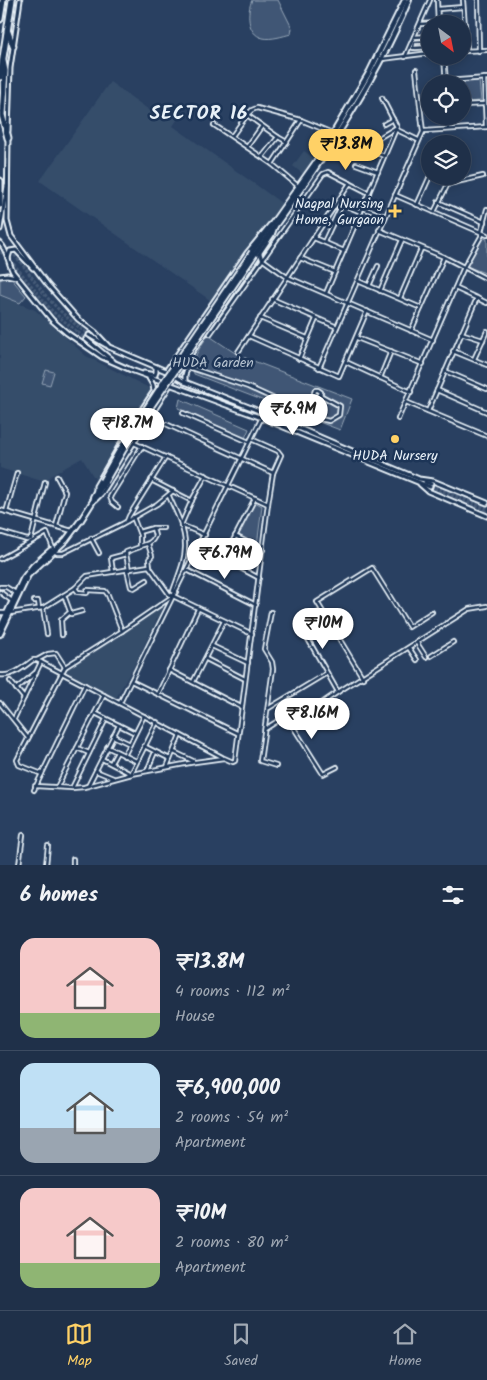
<!DOCTYPE html>
<html lang="en">
<head>
<meta charset="utf-8">
<style>
	:root { --surface:#1f3049; --page:#2c3c53; --text:#f1f3f6; --muted:#a1a9b4; --line:#3c4b61; --accent:#ffd166 }
	body { margin:0; font-family:Kalam,sans-serif; background:var(--page); color:var(--text); height:100vh; display:flex; flex-direction:column; font-size:19px; white-space:nowrap }
	* { box-sizing:border-box; margin:0 }
	p { font-size:16px; color:var(--muted) }
	.icon { flex:none; width:28px; height:28px; fill:none; stroke:currentColor; stroke-width:2; stroke-linecap:round; stroke-linejoin:round }
	.map { position:relative; height:865px; overflow:hidden }
	.panel { display:flex; flex-direction:column; background:var(--surface); flex:1 }
	.panel>* { flex:none }
	.needle { width:32px; rotate:148deg }
	.fabs { position:absolute; left:421px; top:15px; display:grid; gap:10px }
	.fabs a { display:grid; place-items:center; width:50px; height:50px; border-radius:50%; background:var(--surface); box-shadow:0 2px 12px #0003,0 0 0 1px var(--line); font-size:25px }
	.price { position:absolute; translate:-50% -42px; padding:0 11px; border-radius:18px; background:#fff; color:#222; font-size:16px; line-height:32px; filter:drop-shadow(0 1px 2px #0008) }
	.price::after { content:''; position:absolute; left:50%; top:30px; width:15px; height:11px; margin-left:-8px; background:inherit; clip-path:polygon(0 0,100% 0,50% 100%) }
	.price.on { background:var(--accent); color:#111 }
	ul { padding:0; list-style:none }
	li { display:flex; align-items:center; gap:15px; height:125px; padding:0 20px }
	li+li { border-top:1px solid var(--line) }
	li span { display:grid; place-items:center; flex:none; width:140px; height:100px; border-radius:15px; color:#555 }
	li>.icon { margin-inline-start:auto }
	span .icon { width:60px; height:60px; fill:#fffc; stroke-width:1 }
	li b { font-size:21px }
	h2 { display:flex; justify-content:space-between; align-items:center; height:60px; padding:0 20px; font-size:21px }
	.dock { display:flex; justify-content:space-around; align-items:center; height:70px; border-top:1px solid var(--line); background:var(--surface); font-size:14px; color:var(--muted) }
	.dock a { display:grid; justify-items:center; gap:2px }
	.dock .on { color:var(--accent) }
	.map>svg:first-child { display:block }
	.built { fill:#364d6b }
	.green { fill:#415774; stroke:#94a4b6 }
	.lines { fill:none; stroke-linecap:round; stroke-linejoin:round }
	.secondary-tunnel { stroke:#465b78; stroke-width:3; stroke-dasharray:3 1.5; stroke-linecap:butt }
	.street-casing { stroke:#e8f1f8; stroke-width:6 }
	.secondary-casing { stroke:#e8f1f8; stroke-width:7 }
	.primary-casing { stroke:#e8f1f8; stroke-width:8 }
	.highway-casing { stroke:#e8f1f8; stroke-width:9 }
	.street { stroke:#1d3557; stroke-width:2.5 }
	.secondary { stroke:#1d3557; stroke-width:3 }
	.primary { stroke:#1d3557; stroke-width:4 }
	.highway { stroke:#1d3557; stroke-width:5 }
	.primary-bridge-casing { stroke:#e8f1f8; stroke-width:8; stroke-linecap:butt }
	.primary-bridge { stroke:#1d3557; stroke-width:4 }
	.poi-dot { fill:#ffd166; stroke:#1d3557; stroke-width:2 }
	.labels { text-anchor:middle; stroke-width:5; stroke-linejoin:round; paint-order:stroke }
	.poi-label { font-size:14px; fill:#e8f1f8; stroke:#1d3557; text-anchor:end }
	.park-label { font-size:14px; fill:#b6c3d0; stroke:#1d3557 }
	.district-label { font-size:19px; font-weight:bold; letter-spacing:1px; fill:#e8f1f8; stroke:#1d3557 }
</style>
</head>
<body>
<div class="map">
<svg width="487" height="865" viewBox="0 0 487 865">
	<rect width="100%" height="100%" fill="#294061"/>
	<filter id="ink" filterUnits="userSpaceOnUse"><feTurbulence type="fractalNoise" baseFrequency=".02" numOctaves="2"/><feDisplacementMap in="SourceGraphic" scale="10" xChannelSelector="R" yChannelSelector="G"/><feConvolveMatrix kernelMatrix="1 2 1 2 8 2 1 2 1" color-interpolation-filters="sRGB"/></filter>
	<g filter="url(#ink)">
		<g class="built">
			<polygon points="110,82 163,120 172,109 175,111 170,118 172,119 173,117 177,120 173,126 287,207 217,305 40,181"/>
			<polygon points="304,151 315,159 304,175 293,166"/>
			<polygon points="0,296 35,310 86,356 151,389 95,479 82,458 52,475 45,482 0,468"/>
			<polygon points="165,602 136,662 116,698 64,670"/>
		</g>
		<g class="green">
			<path d="M 252,0 L 278,0 L 292,28 L 291,34 C 283,36 271,40 263,38 C 246,34 247,11 252,0 Z"/>
			<polygon points="479,80 481,101 463,102 462,84 448,84 448,82"/>
			<polygon points="481,237 487,239 487,266 485,273 466,266"/>
			<polygon points="4,277 10,277 26,296 20,303 0,295 0,280"/>
			<path d="M 208,335 L 238,355 L 352,399 L 340,430 L 194,374 C 191,358 200,348 208,335 Z"/>
			<polygon points="46,370 54,372 50,385 42,383"/>
			<polygon points="180,399 249,429 245,438 178,408"/>
			<polygon points="255,502 262,506 257,546 237,535"/>
		</g>
		<g class="lines">
			<g class="secondary-tunnel">
				<path d="M 1,243 C 20,257 31,278 46,296 C 59,311 73,323 89,335"/>
				<polyline points="0,252 8,257 52,311 86,339"/>
				<polyline points="431,484 487,508"/>
				<polyline points="430,487 487,511"/>
			</g>
			<g class="street-casing">
				<g id="street">
					<polyline points="437,0 438,24"/>
					<polyline points="463,0 467,51"/>
					<polyline points="478,0 479,51"/>
					<polyline points="438,9 463,7"/>
					<polyline points="421,24 438,23"/>
					<polyline points="414,37 430,36"/>
					<polyline points="413,48 414,42 430,41"/>
					<polyline points="415,48 430,47"/>
					<polyline points="462,51 487,50"/>
					<polyline points="444,56 446,84"/>
					<polyline points="405,57 430,0"/>
					<polyline points="382,59 430,53"/>
					<polyline points="484,78 486,127"/>
					<polyline points="446,81 487,78"/>
					<polyline points="382,98 397,127 364,147 384,156"/>
					<polyline points="462,105 485,104"/>
					<polyline points="247,115 252,110 257,108 301,120 337,135"/>
					<polyline points="448,116 448,129"/>
					<polyline points="384,124 393,119"/>
					<polyline points="214,125 272,164 298,186"/>
					<polyline points="395,129 418,140"/>
					<polyline points="424,131 487,127"/>
					<polyline points="232,136 247,115 278,137 262,157"/>
					<polyline points="278,137 287,142"/>
					<polyline points="247,147 262,126"/>
					<polyline points="272,164 301,120"/>
					<polyline points="356,164 378,172"/>
					<polyline points="395,195 487,235"/>
					<polyline points="438,202 484,222"/>
					<polyline points="342,204 361,212"/>
					<polyline points="417,205 430,176"/>
					<polyline points="363,208 385,216"/>
					<polyline points="434,212 448,184 483,176"/>
					<polyline points="379,230 444,257 487,279"/>
					<polyline points="481,232 487,209"/>
					<polyline points="314,238 344,251"/>
					<polyline points="324,242 342,204"/>
					<polyline points="260,253 262,259 287,277 433,340"/>
					<polyline points="300,258 335,272"/>
					<polyline points="358,281 421,308"/>
					<polyline points="369,286 378,266"/>
					<polyline points="455,288 487,303"/>
					<polyline points="380,291 402,240"/>
					<polyline points="326,293 396,129"/>
					<polyline points="400,298 421,249"/>
					<polyline points="272,299 337,327"/>
					<polyline points="260,318 307,338"/>
					<polyline points="411,331 444,257"/>
					<polyline points="461,333 483,340"/>
					<polyline points="210,334 323,174 328,172 369,193"/>
					<polyline points="249,336 339,376 367,311"/>
					<polyline points="357,338 423,364"/>
					<polyline points="453,351 487,365"/>
					<polyline points="238,352 350,183"/>
					<polyline points="299,359 316,319"/>
					<polyline points="474,359 487,331"/>
					<polyline points="346,362 411,392"/>
					<polyline points="188,367 248,387 316,418 329,421 339,415 340,406 320,395 317,396 314,393 315,390 318,390 321,392 320,395"/>
					<polyline points="319,368 423,132 416,70"/>
					<polyline points="445,371 487,389"/>
					<polyline points="380,378 391,351"/>
					<polyline points="437,390 487,412"/>
					<polyline points="406,402 487,436"/>
					<polyline points="428,411 477,298"/>
					<polyline points="183,413 249,442"/>
					<polyline points="309,414 319,396"/>
					<polyline points="398,419 464,267 483,233"/>
					<polyline points="166,424 273,473"/>
					<polyline points="134,443 268,504"/>
					<polyline points="151,480 192,501"/>
					<path d="M 169,496 C 175,510 185,528 185,544 C 186,560 178,576 173,591 L 176,592"/>
					<polyline points="118,507 112,502 110,497 142,446"/>
					<polyline points="0,510 72,531"/>
					<polyline points="6,512 17,473"/>
					<polyline points="127,521 129,516 166,457"/>
					<polyline points="181,525 192,500 206,475"/>
					<polyline points="181,525 205,535"/>
					<polyline points="56,526 65,492 57,477"/>
					<polyline points="0,532 27,540 31,539 45,482"/>
					<polyline points="139,532 153,528 163,528"/>
					<polyline points="235,536 263,550"/>
					<polyline points="91,538 99,553"/>
					<polyline points="148,544 152,556 149,559 150,567"/>
					<path d="M 140,546 C 147,544 152,543 155,536 L 153,528"/>
					<polyline points="199,546 259,578"/>
					<polyline points="53,551 57,553 63,553 122,524 157,504 173,491"/>
					<polyline points="126,554 129,570"/>
					<polyline points="0,559 47,533 53,548"/>
					<polyline points="223,560 255,498"/>
					<polyline points="127,570 131,587 134,588 147,580"/>
					<polyline points="187,570 256,605"/>
					<polyline points="113,572 111,558 126,554 126,552 140,547 140,535 133,517"/>
					<polyline points="0,587 6,587 16,593"/>
					<polyline points="75,588 78,592 87,593 87,590 105,591 108,595 122,631"/>
					<polyline points="0,592 12,601"/>
					<polyline points="64,595 71,614 82,611"/>
					<polyline points="34,601 38,601 39,608"/>
					<polyline points="43,608 47,634"/>
					<polyline points="322,611 302,621 300,625 338,692"/>
					<polyline points="271,612 264,649 272,662 273,669 260,761 276,766"/>
					<polyline points="0,613 10,613 43,608 75,588 87,576 149,566 169,594 252,634"/>
					<polyline points="62,635 61,620 69,613"/>
					<polyline points="417,643 426,657"/>
					<polyline points="212,646 248,663"/>
					<polyline points="409,648 417,660"/>
					<polyline points="431,656 453,642"/>
					<polyline points="206,659 245,679"/>
					<polyline points="37,660 48,654 56,653 65,667"/>
					<polyline points="169,670 241,707"/>
					<path d="M 0,675 C 12,677 24,667 33,660 L 37,660 L 222,757"/>
					<polyline points="363,678 317,602 372,568 409,627 432,612"/>
					<polyline points="10,681 24,698"/>
					<polyline points="131,681 237,733"/>
					<polyline points="193,682 224,621"/>
					<polyline points="16,689 35,673"/>
					<polyline points="158,694 198,609"/>
					<polyline points="0,703 28,738"/>
					<polyline points="120,703 264,413"/>
					<polyline points="269,708 327,673"/>
					<polyline points="95,713 135,733"/>
					<polyline points="14,719 41,662"/>
					<polyline points="291,724 338,692 469,609 487,606"/>
					<polyline points="265,729 284,717 287,717 323,774 337,767"/>
					<polyline points="113,736 130,744"/>
					<polyline points="144,746 170,759"/>
					<polyline points="107,747 136,761"/>
					<polyline points="77,748 89,753"/>
					<polyline points="174,752 193,761"/>
					<polyline points="124,756 144,716"/>
					<polyline points="102,759 131,774"/>
					<polyline points="111,763 117,752"/>
					<polyline points="167,767 180,735"/>
					<polyline points="96,771 113,778"/>
					<polyline points="147,771 155,752"/>
					<polyline points="42,774 19,765 17,760 65,667 122,631 173,596"/>
					<polyline points="131,774 157,722"/>
					<polyline points="35,786 72,788 84,787 132,774 195,762 224,758 233,762 235,761 268,504 273,473 281,455 278,451 251,439"/>
					<polyline points="88,786 119,725"/>
					<polyline points="57,787 104,695"/>
					<polyline points="72,788 106,719"/>
					<polyline points="34,790 85,685"/>
					<polyline points="19,865 23,835"/>
					<polyline points="46,865 48,846"/>
					<polyline points="73,865 73,859"/>
				</g>
			</g>
			<g class="secondary-casing">
				<g id="secondary">
					<polyline points="8,131 10,68 20,0"/>
					<polyline points="8,137 7,221 11,236 47,284 78,319 95,332 109,347 166,371 185,382 264,413 352,451 419,479 433,481 487,503"/>
					<polyline points="0,229 7,186"/>
					<path d="M 0,243 C 8,251 8,263 13,272 L 52,320 L 67,333 L 102,357 L 131,370 L 262,418 L 430,487"/>
					<polyline points="8,258 10,251 16,250 33,268"/>
					<polyline points="0,276 7,275 16,277"/>
					<polyline points="89,335 106,345"/>
					<polyline points="86,339 113,361"/>
					<polyline points="166,371 247,253 270,225"/>
					<polyline points="144,373 155,375 156,372 156,367"/>
					<polyline points="185,382 185,375 191,356"/>
					<polyline points="425,482 431,484"/>
					<polyline points="420,484 428,491 487,516"/>
					<polyline points="96,491 96,486 131,426 154,391 153,385 149,378"/>
					<polyline points="96,499 102,493 175,377 272,235 275,227"/>
				</g>
			</g>
			<g class="primary-casing">
				<g id="primary">
					<polyline points="252,252 318,159 370,71 405,0"/>
					<path d="M 255,254 C 313,173 371,92 409,0"/>
					<polyline points="93,497 102,481"/>
					<polyline points="0,628 23,579 33,566 51,550"/>
					<polyline points="0,634 28,575 66,540 81,520 105,482"/>
				</g>
			</g>
			<g class="highway-casing">
				<g id="highway">
					<polyline points="0,19 3,0"/>
					<polyline points="8,32 13,46"/>
					<polyline points="3,61 5,71 2,115 8,138"/>
					<polyline points="0,77 12,0"/>
					<polyline points="0,181 0,205"/>
				</g>
			</g>
			<use href="#street" class="street"/>
			<use href="#secondary" class="secondary"/>
			<use href="#primary" class="primary"/>
			<use href="#highway" class="highway"/>
			<g class="primary-bridge-casing">
				<g id="primary-bridge">
					<polyline points="102,481 118,452 164,381 252,252"/>
					<polyline points="105,482 135,430 255,254"/>
				</g>
			</g>
			<use href="#primary-bridge" class="primary-bridge"/>
		</g>
	</g>
	<g class="poi-dot">
		<path d="M392.5 203.5h5v5h5v5h-5v5h-5v-5h-5v-5h5z"/>
		<circle cx="395" cy="439" r="5"/>
	</g>
	<g class="labels">
		<g class="poi-label">
			<text x="384" y="208">Nagpal Nursing<tspan x="384" dy="16">Home, Gurgaon</tspan></text>
			<text x="395" y="460" text-anchor="middle">HUDA Nursery</text>
		</g>
		<g class="park-label">
			<text x="213" y="367">HUDA Garden</text>
		</g>
		<g class="district-label">
			<text x="199" y="119">SECTOR 16</text>
		</g>
	</g>
</svg>
<div class="fabs">
<a><svg class="needle" viewBox="-14 -14 28 28"><path d="M0-13l5 13h-10z" fill="#e53935"/><path d="M0 13l5-13h-10z" fill="#a1a9b4"/></svg></a>
<a><svg class="icon" aria-label="locate" viewBox="0 0 24 24"><circle cx="12" cy="12" r="6"/><path d="M12 2v4M12 18v4M2 12h4M18 12h4"/></svg></a>
<a><svg class="icon" aria-label="layers" viewBox="0 0 24 24"><path d="M12 4l9 5-9 5-9-5zM3 14l9 5 9-5"/></svg></a>
</div>
<b class="price on" style="left:346px;top:171px">₹13.8M</b>
<b class="price" style="left:293px;top:436px">₹6.9M</b>
<b class="price" style="left:127px;top:450px">₹18.7M</b>
<b class="price" style="left:225px;top:580px">₹6.79M</b>
<b class="price" style="left:323px;top:650px">₹10M</b>
<b class="price" style="left:312px;top:740px">₹8.16M</b>
</div>
<section class="panel">
<h2>6 homes<svg class="icon" aria-label="filters" viewBox="0 0 24 24"><path d="M4 7h16M4 17h16"/><circle cx="9" cy="7" r="2"/><circle cx="15" cy="17" r="2"/></svg></h2>
<ul>
<li><span style="background:linear-gradient(#f6c9c9 75%,#8fb573 0)"><svg class="icon" aria-label="home" viewBox="0 0 24 24"><path d="M3 11l9-7 9 7M6 9v11h12V9"/></svg></span><div><b>₹13.8M</b><p>4 rooms · 112 m²</p><p>House</p></div></li>
<li><span style="background:linear-gradient(#bfe0f5 65%,#9aa5b1 0)"><svg class="icon" aria-label="home" viewBox="0 0 24 24"><path d="M3 11l9-7 9 7M6 9v11h12V9"/></svg></span><div><b>₹6,900,000</b><p>2 rooms · 54 m²</p><p>Apartment</p></div></li>
<li><span style="background:linear-gradient(#f6c9c9 75%,#8fb573 0)"><svg class="icon" aria-label="home" viewBox="0 0 24 24"><path d="M3 11l9-7 9 7M6 9v11h12V9"/></svg></span><div><b>₹10M</b><p>2 rooms · 80 m²</p><p>Apartment</p></div></li>
</ul>
</section>
<nav class="dock">
<a class="on"><svg class="icon" aria-label="map" viewBox="0 0 24 24"><path d="M3 6l6-2 6 2 6-2v14l-6 2-6-2-6 2zM9 4v14M15 6v14"/></svg>Map</a>
<a><svg class="icon" aria-label="saved" viewBox="0 0 24 24"><path d="M7 4h10v16l-5-4-5 4z"/></svg>Saved</a>
<a><svg class="icon" aria-label="home" viewBox="0 0 24 24"><path d="M3 11l9-7 9 7M6 9v11h12V9"/></svg>Home</a>
</nav>
</body>
</html>
